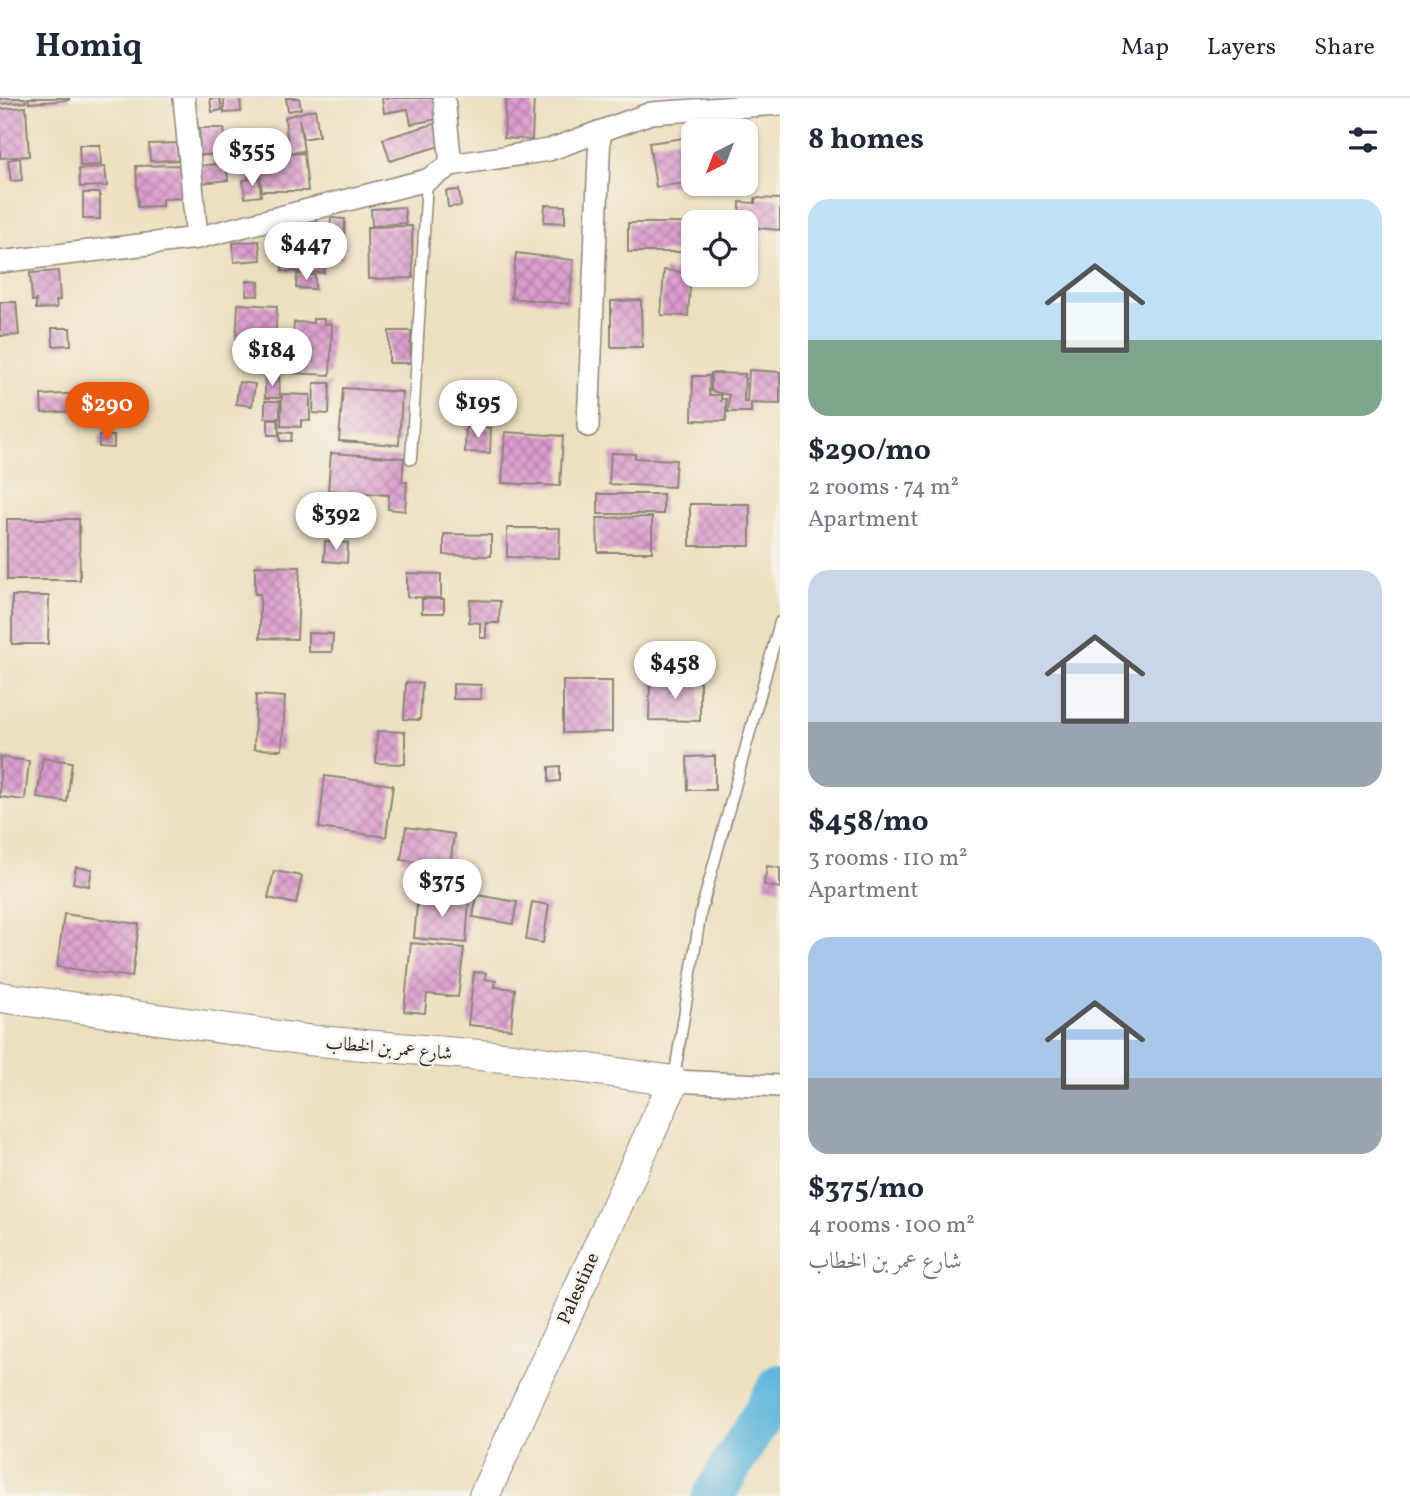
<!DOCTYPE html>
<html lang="en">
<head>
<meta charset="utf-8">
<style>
	:root { --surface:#fff; --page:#f2f2f3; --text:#1f2937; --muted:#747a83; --line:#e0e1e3; --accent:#ea580c }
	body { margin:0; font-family:Vollkorn,Amiri,serif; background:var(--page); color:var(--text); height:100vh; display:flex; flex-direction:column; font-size:26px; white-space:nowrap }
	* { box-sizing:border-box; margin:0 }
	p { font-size:23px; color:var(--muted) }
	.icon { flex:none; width:38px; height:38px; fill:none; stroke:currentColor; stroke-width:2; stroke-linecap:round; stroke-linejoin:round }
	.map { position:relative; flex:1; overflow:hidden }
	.panel { display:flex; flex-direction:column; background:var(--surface); width:630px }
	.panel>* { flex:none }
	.needle { width:46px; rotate:222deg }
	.tools { position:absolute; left:681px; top:21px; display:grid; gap:14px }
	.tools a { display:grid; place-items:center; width:77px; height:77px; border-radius:14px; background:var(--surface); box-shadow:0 2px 5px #0004; font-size:35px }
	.price { position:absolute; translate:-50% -60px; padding:0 16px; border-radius:24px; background:#fff; color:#222; font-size:23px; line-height:46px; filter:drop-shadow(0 2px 4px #0008) }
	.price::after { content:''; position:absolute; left:50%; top:42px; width:21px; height:16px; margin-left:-10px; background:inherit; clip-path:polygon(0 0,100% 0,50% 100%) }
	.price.active { background:var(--accent); color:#fff }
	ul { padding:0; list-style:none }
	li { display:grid; align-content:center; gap:14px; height:371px; padding:0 28px }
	li span { display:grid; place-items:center; height:217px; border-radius:21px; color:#555 }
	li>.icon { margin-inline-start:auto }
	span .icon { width:126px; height:126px; fill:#fffc; stroke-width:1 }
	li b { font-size:30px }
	h2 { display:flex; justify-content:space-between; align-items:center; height:84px; padding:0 28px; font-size:30px }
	header { display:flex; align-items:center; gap:42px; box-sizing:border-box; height:98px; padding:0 35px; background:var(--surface); border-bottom:2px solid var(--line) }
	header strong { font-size:33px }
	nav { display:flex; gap:38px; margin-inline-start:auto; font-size:24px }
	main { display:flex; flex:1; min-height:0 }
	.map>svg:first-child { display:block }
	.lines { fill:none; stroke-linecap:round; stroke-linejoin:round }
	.river { stroke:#60b8dd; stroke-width:42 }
	.building { fill:url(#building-cross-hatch) }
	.lane-casing { stroke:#8c8676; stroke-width:13 }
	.street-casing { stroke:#8c8676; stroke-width:24 }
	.secondary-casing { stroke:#8c8676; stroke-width:32 }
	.lane { stroke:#fff; stroke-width:10 }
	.street { stroke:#fff; stroke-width:21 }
	.secondary { stroke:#fff; stroke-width:30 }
	.labels { text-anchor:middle; stroke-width:5; stroke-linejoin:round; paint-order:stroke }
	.street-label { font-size:19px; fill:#2b2b2b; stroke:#f7f3e8 }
</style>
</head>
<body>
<header>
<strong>Homiq</strong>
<nav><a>Map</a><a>Layers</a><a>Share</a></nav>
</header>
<main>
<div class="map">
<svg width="780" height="1398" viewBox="0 0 780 1398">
	<defs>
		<pattern id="building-cross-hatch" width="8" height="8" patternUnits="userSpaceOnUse" patternTransform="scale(1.75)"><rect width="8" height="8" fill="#db9ccd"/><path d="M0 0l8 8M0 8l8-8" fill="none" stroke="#b27fa7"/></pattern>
	</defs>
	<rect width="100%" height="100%" fill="#f7f3e8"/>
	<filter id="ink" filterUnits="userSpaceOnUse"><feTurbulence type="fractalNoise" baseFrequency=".0143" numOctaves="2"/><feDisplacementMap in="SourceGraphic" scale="14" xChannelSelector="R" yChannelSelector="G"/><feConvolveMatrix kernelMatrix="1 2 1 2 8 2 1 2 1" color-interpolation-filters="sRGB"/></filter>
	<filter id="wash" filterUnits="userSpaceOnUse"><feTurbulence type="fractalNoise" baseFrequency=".00686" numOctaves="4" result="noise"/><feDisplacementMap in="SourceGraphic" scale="28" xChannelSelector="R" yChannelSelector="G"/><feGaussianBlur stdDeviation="1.57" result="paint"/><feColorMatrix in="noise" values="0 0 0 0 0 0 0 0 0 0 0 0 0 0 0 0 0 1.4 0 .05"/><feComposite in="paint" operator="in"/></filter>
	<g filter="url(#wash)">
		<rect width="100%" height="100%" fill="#ede0c0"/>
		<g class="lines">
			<polyline class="river" points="713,1398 780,1287"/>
		</g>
		<g id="blocks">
			<g class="building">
				<polygon points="0,0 25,0 26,4 0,6"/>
				<polygon points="28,0 69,0 69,2 29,5"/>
				<polygon points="220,0 222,12 212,14 210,1"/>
				<polygon points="224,0 240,0 241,14 224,15"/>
				<polygon points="286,0 299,0 301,11 288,13"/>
				<polygon points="382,0 434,0 438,21 411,26 408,11 384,15"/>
				<polygon points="506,0 534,0 532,42 504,40"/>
				<polygon points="26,9 29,58 0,60 0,11"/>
				<polygon points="315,11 319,38 303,41 299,21 304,53 289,55 285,19"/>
				<polygon points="440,24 446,46 390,63 383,41"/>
				<polygon points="199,30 224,30 225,41 237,41 237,57 200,57"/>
				<polygon points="691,39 693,84 656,89 649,45"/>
				<polygon points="177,45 178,62 150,63 149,46"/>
				<polygon points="79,47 100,47 101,67 80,68"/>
				<polygon points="304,55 308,93 262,93 258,59"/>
				<polygon points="244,57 245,66 235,67 234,58"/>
				<polygon points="20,60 22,82 11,83 8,62"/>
				<polygon points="256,60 258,79 248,80 247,61"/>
				<polygon points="226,65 228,82 202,85 199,68"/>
				<polygon points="746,65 754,65 753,83 746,83"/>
				<polygon points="183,67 184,100 162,101 162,108 138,109 136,68"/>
				<polygon points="105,69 107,88 80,89 79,71"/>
				<polygon points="259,80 261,98 245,100 243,82"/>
				<polygon points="459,92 461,108 448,109 446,93"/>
				<rect x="83" y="95" width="17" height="26"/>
				<polygon points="755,100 780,101 780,132 746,129 746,124 739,124 740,104 755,105"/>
				<polygon points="545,107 565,108 565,125 544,124"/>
				<polygon points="404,109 406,125 372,128 371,111"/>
				<polygon points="331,120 345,121 343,161 329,160"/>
				<polygon points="317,122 326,148 324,175 297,174 298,147 294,131"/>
				<rect x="628" y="125" width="65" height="29"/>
				<polygon points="412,128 413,180 368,181 367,129"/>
				<polygon points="259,143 261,162 234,164 233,145"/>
				<polygon points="516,155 574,162 569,206 511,200"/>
				<polygon points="283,157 296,158 295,174 282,173"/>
				<polygon points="664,172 691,175 688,218 661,217"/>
				<polygon points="58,173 60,202 56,203 57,210 36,211 36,202 32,203 30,175"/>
				<polygon points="297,176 315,177 315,191 296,190"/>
				<polygon points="247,183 259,184 258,198 246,197"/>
				<polygon points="641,202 642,249 611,249 611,203"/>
				<polygon points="0,204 16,204 19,237 0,238"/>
				<polygon points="238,206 277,208 275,246 236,244"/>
				<polygon points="313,221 324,221 324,226 332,226 330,277 291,275 294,224 313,225"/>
				<polygon points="52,230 70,230 71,247 53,248"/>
				<polygon points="389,233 411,233 410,265 389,265"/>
				<polygon points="749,272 780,274 780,306 751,305 751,314 728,314 729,297 711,293 711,275 745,276 744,304 747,304"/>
				<polygon points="693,278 710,278 709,297 721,297 721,304 721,301 726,301 726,323 692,322"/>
				<polygon points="265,279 279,279 280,300 265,300"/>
				<polygon points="239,284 255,286 252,308 236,306"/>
				<polygon points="314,285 330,285 329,316 313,315"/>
				<polygon points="343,290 402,294 399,347 339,343"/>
				<polygon points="96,295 97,312 42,315 41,297"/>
				<polygon points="282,296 310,297 310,323 301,322 301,329 281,328"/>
				<rect x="265" y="303" width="15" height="17"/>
				<polygon points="466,306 491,307 490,326 464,325"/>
				<polygon points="268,322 278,322 279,337 268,337"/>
				<polygon points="466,329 491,330 490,355 465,354"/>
				<polygon points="280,334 292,335 291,343 280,343"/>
				<polygon points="505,334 563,338 560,388 502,385"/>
				<polygon points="99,338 114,338 114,350 99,349"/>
				<polygon points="331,355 404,360 402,384 407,384 405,413 388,411 389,397 328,392"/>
				<polygon points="611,355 635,356 635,360 676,362 674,389 609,386"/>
				<rect x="598" y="396" width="65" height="20"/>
				<rect x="690" y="406" width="60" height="42"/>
				<polygon points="652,419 652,454 598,454 597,420"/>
				<polygon points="7,421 79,421 80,482 7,482"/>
				<polygon points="507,430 560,430 559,460 507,459"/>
				<polygon points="444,436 491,437 491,458 444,457"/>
				<polygon points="325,443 348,445 347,465 324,463"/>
				<polygon points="255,468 300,469 297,541 260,540 260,496 255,496"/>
				<polygon points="407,475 441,476 441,500 407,499"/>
				<polygon points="12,498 49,498 48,546 12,546"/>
				<rect x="422" y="501" width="22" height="14"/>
				<polygon points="470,502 500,503 499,525 486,525 486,540 480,540 480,525 469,524"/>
				<polygon points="308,535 333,536 332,554 308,554"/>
				<polygon points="563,583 612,583 612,634 563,635"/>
				<polygon points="650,583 700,584 700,623 649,622"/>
				<polygon points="406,584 422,585 420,622 404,621"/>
				<polygon points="453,586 481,587 481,601 453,601"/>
				<polygon points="256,597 285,599 282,652 254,651"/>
				<polygon points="377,633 405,634 405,666 376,665"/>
				<polygon points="715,658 715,692 688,692 687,659"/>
				<polygon points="0,659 29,663 25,702 0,699"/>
				<polygon points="43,660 72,664 67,704 37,700"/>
				<polygon points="560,668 560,683 549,684 549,669"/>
				<polygon points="325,678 393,687 386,739 319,730"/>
				<polygon points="406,729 454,736 450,769 401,762"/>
				<polygon points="767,768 780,770 780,790 764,787"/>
				<polygon points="76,769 92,771 89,788 73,785"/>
				<polygon points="274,773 302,778 296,806 268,800"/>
				<polygon points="418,797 469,802 466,845 414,840"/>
				<polygon points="477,797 517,804 513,826 473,819"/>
				<polygon points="532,804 549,807 543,845 526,842"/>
				<polygon points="64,816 139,826 132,879 57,869"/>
				<polygon points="411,845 464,850 458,899 427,896 425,915 404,913"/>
				<polygon points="474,874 486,875 485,881 496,883 495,889 515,891 511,931 468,927"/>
			</g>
		</g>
	</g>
	<g filter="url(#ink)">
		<use href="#blocks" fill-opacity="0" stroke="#8c8676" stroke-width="2"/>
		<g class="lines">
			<g class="lane-casing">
				<g id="lane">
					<polyline points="411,361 427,82"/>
					<polyline points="674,980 701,813 780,524"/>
				</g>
			</g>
			<g class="street-casing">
				<g id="street">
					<polyline points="184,0 197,140"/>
					<polyline points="444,0 451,67"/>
					<polyline points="0,164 197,140 427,82 451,67 549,52 651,15 780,6"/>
					<polyline points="588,328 600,34"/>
					<polyline points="674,983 780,988"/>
				</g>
			</g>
			<g class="secondary-casing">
				<polyline id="secondary" points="0,899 307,942 514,960 674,983 484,1398"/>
			</g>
			<use href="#lane" class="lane"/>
			<use href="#street" class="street"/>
			<use href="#secondary" class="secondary"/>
		</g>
	</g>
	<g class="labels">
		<g class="street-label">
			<text transform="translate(389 949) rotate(5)" y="7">شارع عمر بن الخطاب</text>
			<text transform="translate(577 1190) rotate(-66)" y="7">Palestine</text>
		</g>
	</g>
</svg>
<div class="tools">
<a><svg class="needle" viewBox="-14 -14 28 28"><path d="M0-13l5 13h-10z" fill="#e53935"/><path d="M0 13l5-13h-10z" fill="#747a83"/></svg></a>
<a><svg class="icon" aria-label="locate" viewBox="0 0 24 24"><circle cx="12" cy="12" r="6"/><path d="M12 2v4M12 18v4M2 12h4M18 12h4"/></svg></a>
</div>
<b class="price" style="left:252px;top:90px">$355</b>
<b class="price" style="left:306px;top:184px">$447</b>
<b class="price" style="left:272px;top:290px">$184</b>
<b class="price" style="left:478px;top:342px">$195</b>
<b class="price active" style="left:107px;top:344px">$290</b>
<b class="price" style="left:336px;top:454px">$392</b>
<b class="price" style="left:675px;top:603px">$458</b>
<b class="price" style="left:442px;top:821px">$375</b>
</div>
<section class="panel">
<h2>8 homes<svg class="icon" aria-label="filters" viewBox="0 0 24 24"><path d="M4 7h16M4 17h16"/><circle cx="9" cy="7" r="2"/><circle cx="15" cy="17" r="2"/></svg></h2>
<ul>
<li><span style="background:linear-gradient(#bfe0f5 65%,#7fa58c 0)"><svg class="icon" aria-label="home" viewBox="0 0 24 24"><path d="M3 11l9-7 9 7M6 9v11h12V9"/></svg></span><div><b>$290/mo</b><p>2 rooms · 74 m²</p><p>Apartment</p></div></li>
<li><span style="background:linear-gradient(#c9d6e8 70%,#9aa5b1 0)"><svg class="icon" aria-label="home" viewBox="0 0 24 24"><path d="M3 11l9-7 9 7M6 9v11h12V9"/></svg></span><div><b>$458/mo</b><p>3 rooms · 110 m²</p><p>Apartment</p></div></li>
<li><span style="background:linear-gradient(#a9c7e8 65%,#9aa5b1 0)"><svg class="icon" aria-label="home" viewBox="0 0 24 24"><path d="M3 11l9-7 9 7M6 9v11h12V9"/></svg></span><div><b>$375/mo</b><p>4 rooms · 100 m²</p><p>شارع عمر بن الخطاب</p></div></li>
</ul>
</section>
</main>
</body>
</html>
